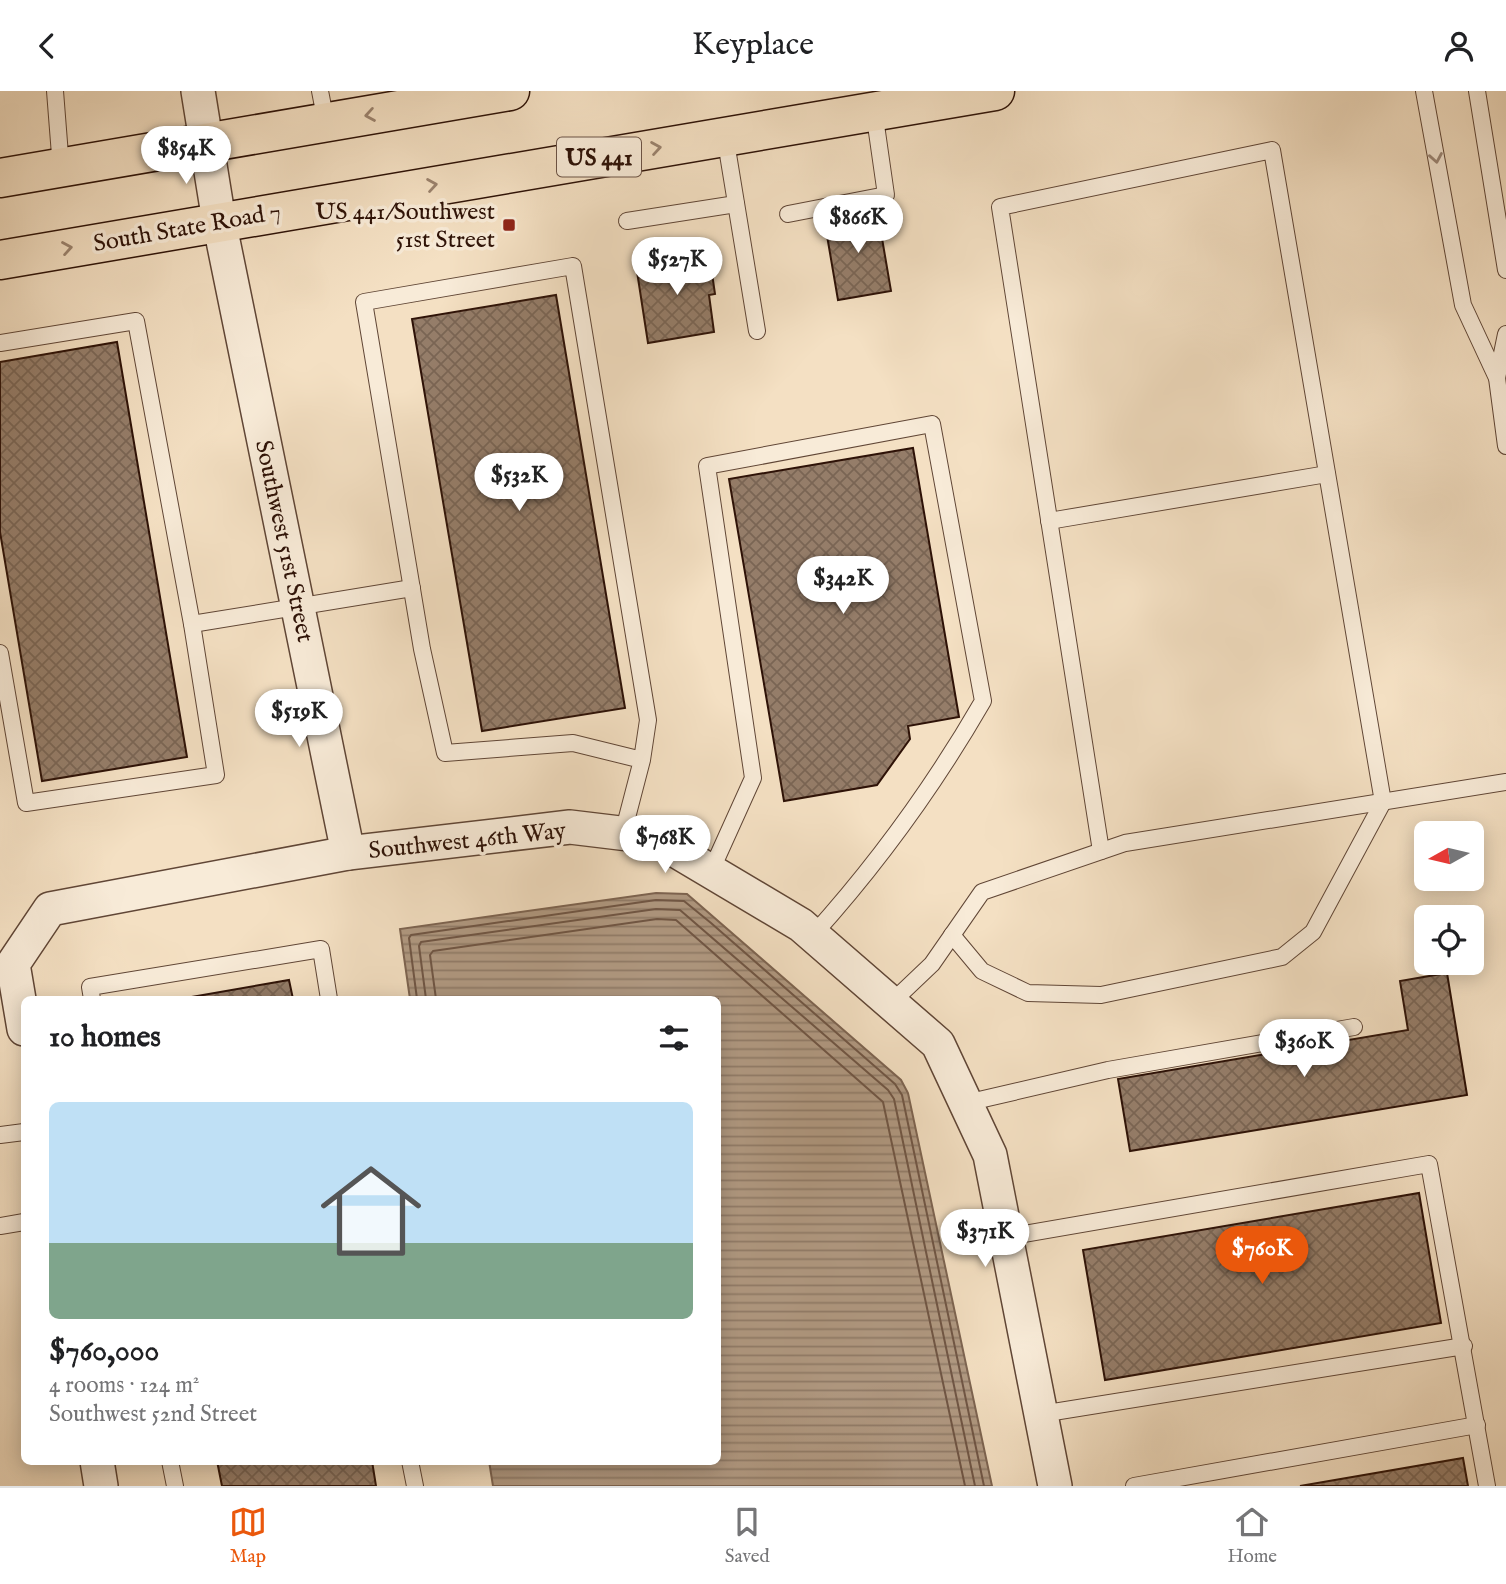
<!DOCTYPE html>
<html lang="en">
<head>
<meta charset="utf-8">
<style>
	:root { --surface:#fff; --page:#f2f2f2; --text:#202124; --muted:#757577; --line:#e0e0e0; --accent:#ea580c }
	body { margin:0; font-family:"IM FELL English",serif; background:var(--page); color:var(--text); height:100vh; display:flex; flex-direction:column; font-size:26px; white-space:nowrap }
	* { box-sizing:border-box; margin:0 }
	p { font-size:23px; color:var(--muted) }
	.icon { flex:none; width:38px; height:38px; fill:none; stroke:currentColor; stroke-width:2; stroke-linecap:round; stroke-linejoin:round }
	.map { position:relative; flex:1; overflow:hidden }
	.side { position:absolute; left:21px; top:905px; width:700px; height:469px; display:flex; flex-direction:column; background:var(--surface); border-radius:10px; box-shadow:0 4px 18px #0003 }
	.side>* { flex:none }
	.needle { width:46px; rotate:262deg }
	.fabs { position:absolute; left:1414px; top:730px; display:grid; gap:14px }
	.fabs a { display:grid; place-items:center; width:70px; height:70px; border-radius:10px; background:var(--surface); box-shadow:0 4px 18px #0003; font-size:35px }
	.price { position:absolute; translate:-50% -60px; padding:0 16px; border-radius:24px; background:#fff; color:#222; font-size:23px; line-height:46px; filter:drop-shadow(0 2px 4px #0008) }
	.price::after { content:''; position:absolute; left:50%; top:42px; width:21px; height:16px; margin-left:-10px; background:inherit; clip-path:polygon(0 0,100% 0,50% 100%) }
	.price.active { background:var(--accent); color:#fff }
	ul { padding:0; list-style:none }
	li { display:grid; align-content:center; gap:14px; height:371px; padding:0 28px }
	li span { display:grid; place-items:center; height:217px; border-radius:10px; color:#555 }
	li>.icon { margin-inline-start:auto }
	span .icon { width:126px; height:126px; fill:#fffc; stroke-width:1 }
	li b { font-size:30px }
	h2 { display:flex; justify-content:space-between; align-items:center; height:84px; padding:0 28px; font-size:30px }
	header { display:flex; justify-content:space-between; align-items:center; height:91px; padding:0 28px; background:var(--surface); font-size:32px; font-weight:600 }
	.tab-bar { display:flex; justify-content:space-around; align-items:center; height:98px; border-top:2px solid var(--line); background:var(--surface); font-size:19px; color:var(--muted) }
	.tab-bar a { display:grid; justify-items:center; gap:4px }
	.tab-bar .active { color:var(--accent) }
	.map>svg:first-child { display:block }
	.water { fill:url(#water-rules); stroke:#7d6451; stroke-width:2 }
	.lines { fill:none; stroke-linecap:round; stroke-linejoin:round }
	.shore { stroke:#705645; stroke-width:2 }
	.building { fill:url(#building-cross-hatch); stroke:#2e1207; stroke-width:2 }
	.lane-casing { stroke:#604636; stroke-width:18 }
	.street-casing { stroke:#604636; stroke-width:36 }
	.primary-casing { stroke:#2e1207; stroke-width:41 }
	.lane { stroke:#f8ebd8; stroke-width:16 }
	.street { stroke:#f8ebd8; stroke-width:33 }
	.primary { stroke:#f4e0c3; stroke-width:38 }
	.oneway { stroke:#9b836e }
	.oneway2 { stroke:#9d897a }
	.poi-dot { fill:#8f2418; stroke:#f8ebd8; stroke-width:2.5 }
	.labels { text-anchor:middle; stroke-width:7; stroke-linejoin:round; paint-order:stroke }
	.shield { fill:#f8ebd8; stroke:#6b5346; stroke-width:2 }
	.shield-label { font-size:23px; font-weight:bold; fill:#2e1207 }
	.poi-label { font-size:24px; fill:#2e1207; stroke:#f8ebd8; text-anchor:end }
	.street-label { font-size:24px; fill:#2e1207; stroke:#f8ebd8 }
</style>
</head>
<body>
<header><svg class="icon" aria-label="back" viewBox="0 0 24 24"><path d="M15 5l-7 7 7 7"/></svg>Keyplace<svg class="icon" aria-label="person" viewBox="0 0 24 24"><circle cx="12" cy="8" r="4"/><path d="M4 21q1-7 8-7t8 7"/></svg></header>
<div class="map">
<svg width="1506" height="1395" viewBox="0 0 1506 1395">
	<defs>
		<pattern id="water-rules" width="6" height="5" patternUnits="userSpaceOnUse" patternTransform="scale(1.75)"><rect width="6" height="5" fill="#b19a83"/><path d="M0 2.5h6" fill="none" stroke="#907c69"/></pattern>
		<pattern id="building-cross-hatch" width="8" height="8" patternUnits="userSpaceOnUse" patternTransform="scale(1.75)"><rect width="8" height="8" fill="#957d69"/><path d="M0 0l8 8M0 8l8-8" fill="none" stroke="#7a6554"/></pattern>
	</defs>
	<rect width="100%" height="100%" fill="#f4e0c3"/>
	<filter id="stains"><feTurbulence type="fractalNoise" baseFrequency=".00286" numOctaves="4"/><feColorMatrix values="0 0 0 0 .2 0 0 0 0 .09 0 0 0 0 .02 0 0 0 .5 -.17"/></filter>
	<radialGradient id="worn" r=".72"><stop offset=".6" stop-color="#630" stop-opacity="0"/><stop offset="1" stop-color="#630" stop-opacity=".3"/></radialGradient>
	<polygon class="water" points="656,802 687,803 901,989 908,1002 992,1395 493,1395 489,1370 718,1370 718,908 410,908 400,838"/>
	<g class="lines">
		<g class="shore">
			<polyline points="417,908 409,847 411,844 656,809 684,810 711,832 895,993 902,1004 984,1395"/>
			<polyline points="426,908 419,855 421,851 656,818 680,819 888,999 894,1008 975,1395"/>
			<polyline points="436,908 430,864 433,860 657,828 676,829 883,1011 965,1395"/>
		</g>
	</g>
	<g class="building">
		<polygon points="877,118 891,200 838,209 824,127"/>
		<polygon points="709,162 715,203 709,204 714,241 648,252 636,174"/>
		<polygon points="556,204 625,617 482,640 412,228"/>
		<polygon points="117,251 187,666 42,690 0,441 0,271"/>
		<polygon points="913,357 959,626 908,635 910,648 877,694 784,710 729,388"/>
		<polygon points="1447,882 1467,1004 1130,1060 1118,988 1408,939 1400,890"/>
		<polygon points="289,889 293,908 180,908"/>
		<polygon points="1419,1102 1441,1232 1105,1289 1083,1159"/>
		<polygon points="1463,1367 1468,1395 1300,1395"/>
		<polygon points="217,1370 372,1370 376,1395 222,1395"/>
	</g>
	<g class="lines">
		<g class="lane-casing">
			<g id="lane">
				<polyline points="55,0 61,77"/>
				<polyline points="320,0 326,31"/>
				<polyline points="1424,0 1463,214 1497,287 1506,355"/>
				<polyline points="1477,0 1506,179"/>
				<polyline points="725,45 757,240"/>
				<polyline points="788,123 886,104 874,20"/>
				<polyline points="627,130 736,113"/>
				<polyline points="0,252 136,230 192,533 216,684 26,712 0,562"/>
				<polyline points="1497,287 1506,243"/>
				<polyline points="1049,430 1327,383"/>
				<polyline points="192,533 412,497"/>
				<polyline points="623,742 642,669 648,629 573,175 364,211 422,558 445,662 573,652 642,669"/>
				<path d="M 711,780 L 753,687 L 707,375 L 932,333 L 983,610 C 935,693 877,773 813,844"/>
				<polyline points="952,844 982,880 1028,902 1101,904 1282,866 1313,841 1383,711 1272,59 1000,116 1101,760"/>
				<polyline points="92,908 90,896 321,858 329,908"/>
				<polyline points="891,912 932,873 982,801 1125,752 1506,691"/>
				<polyline points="966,1012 1108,979 1354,936"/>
				<polyline points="0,1044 24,1041"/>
				<polyline points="0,1135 24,1131"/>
				<polyline points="1007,1146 1429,1073 1487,1395"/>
				<polyline points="1041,1323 1464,1255"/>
				<polyline points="170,1370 175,1395"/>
				<polyline points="410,1370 415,1395"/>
				<polyline points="1134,1395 1477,1334"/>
			</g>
		</g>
		<g class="street-casing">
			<g id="street">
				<polyline points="348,762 570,736 653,746 801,834 938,953 990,1064 1055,1395"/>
				<polyline points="24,938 13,873 50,818 348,762 219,130 198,0"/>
				<polyline points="97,1370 101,1395"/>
			</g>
		</g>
		<g class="primary-casing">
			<g id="primary">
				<polyline points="0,87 510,0"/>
				<polyline points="0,169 995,0"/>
			</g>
		</g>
		<use href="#lane" class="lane"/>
		<use href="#street" class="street"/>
		<use href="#primary" class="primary"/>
	</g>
	<defs><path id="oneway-chevron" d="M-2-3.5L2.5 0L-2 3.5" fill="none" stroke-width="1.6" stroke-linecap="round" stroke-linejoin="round" transform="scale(1.75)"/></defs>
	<g class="oneway">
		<use href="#oneway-chevron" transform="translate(370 24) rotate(170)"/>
		<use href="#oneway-chevron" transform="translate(656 57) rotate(-9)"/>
		<use href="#oneway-chevron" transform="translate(432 94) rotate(-9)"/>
		<use href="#oneway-chevron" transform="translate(67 157) rotate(-10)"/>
	</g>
	<use class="oneway2" href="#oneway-chevron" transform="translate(1436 67) rotate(80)"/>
	<rect class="poi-dot" x="502" y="127" width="14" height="14" rx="3.5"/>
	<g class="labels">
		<rect class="shield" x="557" y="46.5" width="84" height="39" rx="5"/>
		<g class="shield-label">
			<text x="599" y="74">US 441</text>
		</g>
		<g class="poi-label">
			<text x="495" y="128">US 441/Southwest<tspan x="495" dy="28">51st Street</tspan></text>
		</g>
		<g class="street-label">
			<text transform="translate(187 136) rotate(-10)" y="8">South State Road 7</text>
			<text transform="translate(285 450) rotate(78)" y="8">Southwest 51st Street</text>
			<text transform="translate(467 749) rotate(-6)" y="8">Southwest 46th Way</text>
		</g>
	</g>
	<rect width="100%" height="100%" filter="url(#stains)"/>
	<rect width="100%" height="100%" fill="url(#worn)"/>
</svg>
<div class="fabs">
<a><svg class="needle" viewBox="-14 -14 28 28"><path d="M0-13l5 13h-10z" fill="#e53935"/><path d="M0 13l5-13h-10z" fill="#757577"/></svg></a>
<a><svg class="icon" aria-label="locate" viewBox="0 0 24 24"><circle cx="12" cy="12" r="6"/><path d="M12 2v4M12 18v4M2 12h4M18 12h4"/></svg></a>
</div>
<b class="price" style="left:186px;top:95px">$854K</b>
<b class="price" style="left:858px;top:164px">$866K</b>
<b class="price" style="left:677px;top:206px">$527K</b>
<b class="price" style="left:519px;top:422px">$532K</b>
<b class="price" style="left:843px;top:525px">$342K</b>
<b class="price" style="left:299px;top:658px">$519K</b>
<b class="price" style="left:665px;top:784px">$768K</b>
<b class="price" style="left:1304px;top:988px">$360K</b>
<b class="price" style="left:985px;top:1178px">$371K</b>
<b class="price active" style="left:1262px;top:1195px">$760K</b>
<section class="side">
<h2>10 homes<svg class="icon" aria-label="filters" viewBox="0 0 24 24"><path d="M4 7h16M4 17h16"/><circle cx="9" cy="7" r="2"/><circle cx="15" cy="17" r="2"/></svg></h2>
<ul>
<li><span style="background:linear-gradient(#bfe0f5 65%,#7fa58c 0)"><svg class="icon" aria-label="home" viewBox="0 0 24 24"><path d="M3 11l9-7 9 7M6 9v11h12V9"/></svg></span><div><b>$760,000</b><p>4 rooms · 124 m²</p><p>Southwest 52nd Street</p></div></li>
</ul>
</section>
</div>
<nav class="tab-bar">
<a class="active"><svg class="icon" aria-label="map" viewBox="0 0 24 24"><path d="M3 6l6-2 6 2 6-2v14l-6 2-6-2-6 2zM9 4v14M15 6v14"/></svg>Map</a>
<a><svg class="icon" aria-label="saved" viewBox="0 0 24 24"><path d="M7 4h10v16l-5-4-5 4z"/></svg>Saved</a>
<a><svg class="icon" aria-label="home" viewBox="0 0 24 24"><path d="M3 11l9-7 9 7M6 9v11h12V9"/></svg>Home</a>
</nav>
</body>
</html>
